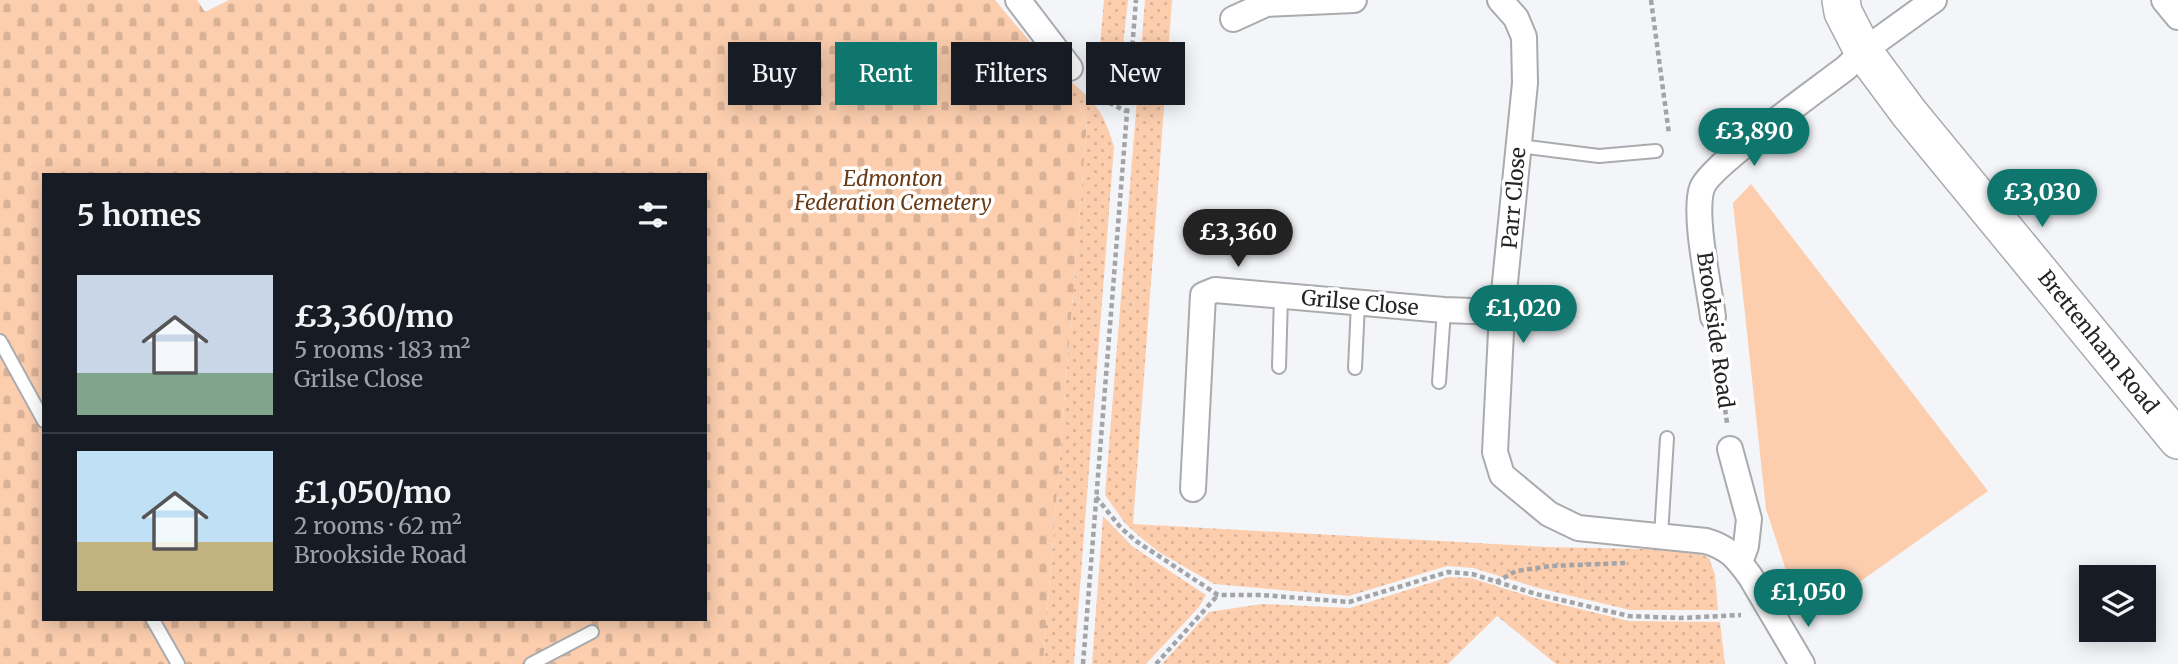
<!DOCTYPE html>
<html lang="en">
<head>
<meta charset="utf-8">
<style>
	:root { --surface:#171b24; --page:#242831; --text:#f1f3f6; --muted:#9ea1a6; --line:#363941; --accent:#0f766e }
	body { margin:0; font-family:Merriweather,serif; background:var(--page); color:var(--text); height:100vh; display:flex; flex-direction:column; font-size:26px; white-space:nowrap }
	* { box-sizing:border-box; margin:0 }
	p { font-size:23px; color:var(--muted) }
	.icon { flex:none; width:38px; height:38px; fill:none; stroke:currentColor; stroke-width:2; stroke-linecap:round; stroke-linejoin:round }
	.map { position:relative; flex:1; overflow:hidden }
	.sheet { position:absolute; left:42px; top:173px; width:665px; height:448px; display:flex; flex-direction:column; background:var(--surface); border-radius:0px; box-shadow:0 4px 18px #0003 }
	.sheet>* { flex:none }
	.banner { position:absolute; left:728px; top:42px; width:665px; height:63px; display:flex; gap:14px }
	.tools { position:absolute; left:2079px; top:565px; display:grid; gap:14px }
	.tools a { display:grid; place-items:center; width:77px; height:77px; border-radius:0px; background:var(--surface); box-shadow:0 4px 18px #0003; font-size:35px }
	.price { position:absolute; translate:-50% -60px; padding:0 16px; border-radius:24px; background:var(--accent); color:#fff; font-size:23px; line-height:46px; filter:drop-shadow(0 2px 4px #0008) }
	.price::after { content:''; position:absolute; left:50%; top:42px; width:21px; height:16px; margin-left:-10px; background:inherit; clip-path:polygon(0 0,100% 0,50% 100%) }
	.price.active { background:#222; color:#fff }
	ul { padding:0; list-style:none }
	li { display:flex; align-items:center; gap:21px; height:175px; padding:0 35px }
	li+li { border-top:2px solid var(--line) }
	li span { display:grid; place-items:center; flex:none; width:196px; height:140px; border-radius:0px; color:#555 }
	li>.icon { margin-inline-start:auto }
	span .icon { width:84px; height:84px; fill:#fffc; stroke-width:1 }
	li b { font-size:30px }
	h2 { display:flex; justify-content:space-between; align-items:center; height:84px; padding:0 35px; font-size:30px }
	.pill { padding:0 24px; border-radius:0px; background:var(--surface); box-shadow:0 4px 18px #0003; font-size:24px; line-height:63px }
	.pill.active { background:var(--accent); color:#fff }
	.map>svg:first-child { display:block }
	.grass { fill:url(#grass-dots) }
	.cemetery { fill:url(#cemetery-stones); fill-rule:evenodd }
	.park { fill:#fcceae }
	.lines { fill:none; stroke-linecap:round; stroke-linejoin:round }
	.lane-casing { stroke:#aaabae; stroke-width:16 }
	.street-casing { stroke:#aaabae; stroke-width:28 }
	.secondary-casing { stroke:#aaabae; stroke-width:40 }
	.path { stroke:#a3a4a7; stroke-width:4.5; stroke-dasharray:5 3.5; stroke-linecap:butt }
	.lane { stroke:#fff; stroke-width:12 }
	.street { stroke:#fff; stroke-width:24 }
	.secondary { stroke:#fff; stroke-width:37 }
	.labels { text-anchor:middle; stroke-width:7; stroke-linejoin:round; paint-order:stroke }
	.park-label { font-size:21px; font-style:italic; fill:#683b16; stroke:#fff }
	.street-label { font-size:21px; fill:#252526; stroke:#fff }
</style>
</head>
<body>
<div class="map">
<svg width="2178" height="664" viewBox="0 0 2178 664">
	<defs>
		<pattern id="grass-dots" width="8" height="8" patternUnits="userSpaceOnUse" patternTransform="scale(1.75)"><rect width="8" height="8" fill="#fcceae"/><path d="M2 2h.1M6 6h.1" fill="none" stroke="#d8b196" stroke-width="1.8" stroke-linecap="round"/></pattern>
		<pattern id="cemetery-stones" width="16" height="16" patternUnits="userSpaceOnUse" patternTransform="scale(1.75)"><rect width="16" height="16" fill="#fcceae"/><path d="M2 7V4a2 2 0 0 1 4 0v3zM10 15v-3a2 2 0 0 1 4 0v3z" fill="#d8b196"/></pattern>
	</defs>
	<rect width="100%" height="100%" fill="#f4f5f9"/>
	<g class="grass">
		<polygon points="1104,0 1128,0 1123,46 1114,64 1098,70"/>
		<polygon points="1145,0 1172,0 1133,524 1547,547 1691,550 1709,558 1715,575 1718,610 1630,610 1538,588 1473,568 1447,566 1349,596 1214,584 1159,552 1139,536 1125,523 1105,495"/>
		<path d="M 1070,81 C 1096,102 1105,115 1114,147 L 1074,664 L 1043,664 L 1087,121 L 1067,86 Z"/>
		<polygon points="1103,516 1132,546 1206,595 1199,607 1146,664 1092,664"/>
		<polygon points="1449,577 1471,578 1535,598 1629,621 1720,622 1725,664 1556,664 1497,616 1448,664 1162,664 1209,612 1262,604 1350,608"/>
	</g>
	<path class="cemetery" d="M 0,0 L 197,0 L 205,12 L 229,0 L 995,0 L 1067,86 L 1087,121 L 1043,664 L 0,664 ZM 44,175 L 705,175 L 705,620 L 44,620 Z"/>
	<polygon class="park" points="1751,184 1988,491 1803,622 1766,509 1733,203"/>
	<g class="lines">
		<g class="lane-casing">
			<g id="lane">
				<polyline points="1519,146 1599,156 1656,151"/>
				<polyline points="0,341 44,421"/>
				<polyline points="1279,367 1281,296"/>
				<polyline points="1355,368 1358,303"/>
				<polyline points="1439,382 1444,310"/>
				<polyline points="1661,536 1667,438"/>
				<polyline points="153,620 178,664"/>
				<polyline points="531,664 592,632"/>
			</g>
		</g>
		<g class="street-casing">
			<g id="street">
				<polyline points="1018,0 1070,68"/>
				<path d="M 1500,0 L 1516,18 L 1524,37 L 1525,83 L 1502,312 L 1495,452 L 1502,475 L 1549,514 L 1578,528 L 1706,541 C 1729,548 1736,557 1750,576 L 1802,664"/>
				<polyline points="2164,0 2178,17"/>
				<polyline points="1233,19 1266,4 1354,0"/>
				<path d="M 1713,317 C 1709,286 1693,214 1702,188 C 1709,166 1823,86 1847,67 L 1863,51 L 1934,0"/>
				<polyline points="1730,449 1749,519 1746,546 1740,562"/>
				<polyline points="1193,489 1203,295 1215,290 1444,310 1502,312"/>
			</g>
		</g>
		<g class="secondary-casing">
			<polyline id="secondary" points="1841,0 1843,12 1863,51 1909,113 2178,440"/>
		</g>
		<g class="path">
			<polyline points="1651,0 1669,134"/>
			<polyline points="1089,87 1105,101 1126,111"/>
			<polyline points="1716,342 1727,423"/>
			<polyline points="1096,497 1121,528 1136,541 1218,595 1262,595 1349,602 1448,572 1472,574 1536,594 1629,616 1680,618 1741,615"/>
			<polyline points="1496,582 1516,571 1551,566 1625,563"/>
			<polyline points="1083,664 1136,0"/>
			<polyline points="1156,664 1218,595"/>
		</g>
		<use href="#lane" class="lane"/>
		<use href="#street" class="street"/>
		<use href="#secondary" class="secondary"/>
	</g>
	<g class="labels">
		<g class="park-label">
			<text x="893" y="186">Edmonton<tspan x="893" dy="24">Federation Cemetery</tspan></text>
		</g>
		<g class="street-label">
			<text transform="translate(1514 198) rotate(-85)" y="7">Parr Close</text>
			<text transform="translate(1360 303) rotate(5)" y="7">Grilse Close</text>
			<text transform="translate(1715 330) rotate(82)" y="7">Brookside Road</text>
			<text transform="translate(2098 342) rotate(51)" y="7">Brettenham Road</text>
		</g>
	</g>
</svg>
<div class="tools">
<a><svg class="icon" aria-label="layers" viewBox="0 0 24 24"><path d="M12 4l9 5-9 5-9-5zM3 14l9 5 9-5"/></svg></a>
</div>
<b class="price" style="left:1754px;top:168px">£3,890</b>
<b class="price" style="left:2042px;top:229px">£3,030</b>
<b class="price active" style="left:1238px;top:269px">£3,360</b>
<b class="price" style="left:1523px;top:345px">£1,020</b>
<b class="price" style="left:1808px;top:629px">£1,050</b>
<div class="banner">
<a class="pill">Buy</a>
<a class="pill active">Rent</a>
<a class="pill">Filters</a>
<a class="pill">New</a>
</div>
<section class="sheet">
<h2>5 homes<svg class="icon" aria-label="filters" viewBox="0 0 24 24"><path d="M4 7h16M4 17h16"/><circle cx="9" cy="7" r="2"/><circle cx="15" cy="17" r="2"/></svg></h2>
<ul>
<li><span style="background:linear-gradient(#c9d6e8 70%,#7fa58c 0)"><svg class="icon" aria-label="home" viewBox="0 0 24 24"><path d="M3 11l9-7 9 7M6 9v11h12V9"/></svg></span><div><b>£3,360/mo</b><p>5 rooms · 183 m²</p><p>Grilse Close</p></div></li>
<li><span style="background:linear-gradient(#bfe0f5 65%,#c2b280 0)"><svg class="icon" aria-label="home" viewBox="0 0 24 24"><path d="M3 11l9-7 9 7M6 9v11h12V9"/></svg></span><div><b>£1,050/mo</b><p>2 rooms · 62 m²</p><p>Brookside Road</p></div></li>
</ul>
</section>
</div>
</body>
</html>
